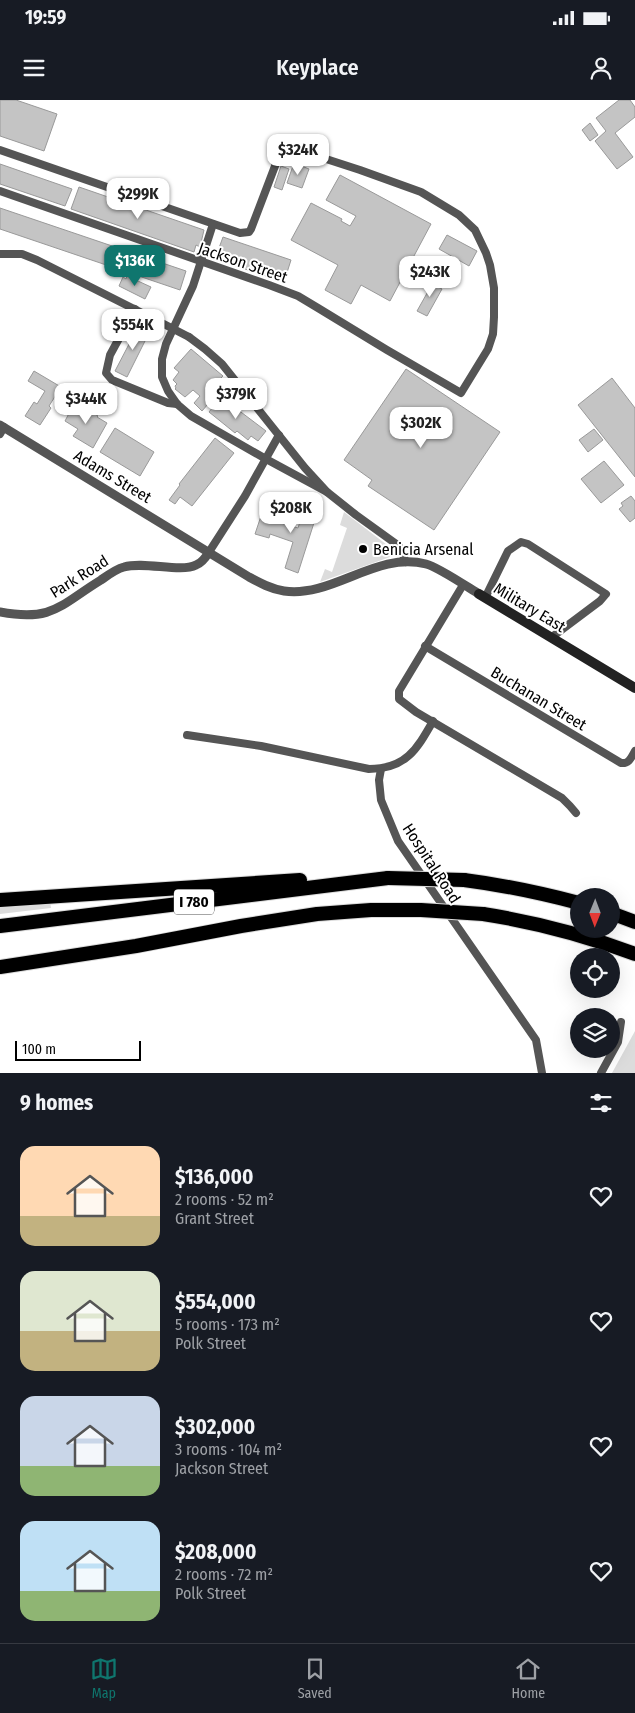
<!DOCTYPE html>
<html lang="en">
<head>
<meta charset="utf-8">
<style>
	:root { --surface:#171b24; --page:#242831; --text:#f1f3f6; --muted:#9ea1a6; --line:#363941; --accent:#0f766e }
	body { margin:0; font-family:"Fira Sans Condensed",sans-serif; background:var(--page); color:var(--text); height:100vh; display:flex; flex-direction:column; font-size:19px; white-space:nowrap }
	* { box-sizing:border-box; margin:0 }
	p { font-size:16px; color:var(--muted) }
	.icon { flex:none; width:28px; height:28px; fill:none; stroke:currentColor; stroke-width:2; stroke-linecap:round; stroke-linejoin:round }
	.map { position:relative; height:973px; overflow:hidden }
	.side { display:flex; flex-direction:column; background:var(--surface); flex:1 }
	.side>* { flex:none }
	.needle { width:32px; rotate:181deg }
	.buttons { position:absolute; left:570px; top:788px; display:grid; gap:10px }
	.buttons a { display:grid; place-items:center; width:50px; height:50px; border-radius:50%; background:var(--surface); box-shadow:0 5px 20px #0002; font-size:25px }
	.scale { position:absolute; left:15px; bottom:12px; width:126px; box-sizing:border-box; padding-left:5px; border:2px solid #000; border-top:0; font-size:14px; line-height:18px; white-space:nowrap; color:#000; -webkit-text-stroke:4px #fff; paint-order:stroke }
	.price { position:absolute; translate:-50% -42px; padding:0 11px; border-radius:10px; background:#fff; color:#222; font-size:16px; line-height:32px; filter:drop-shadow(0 1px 2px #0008) }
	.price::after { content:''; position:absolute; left:50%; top:30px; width:15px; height:11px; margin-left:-8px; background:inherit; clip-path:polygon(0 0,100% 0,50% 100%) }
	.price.current { background:var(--accent); color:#fff }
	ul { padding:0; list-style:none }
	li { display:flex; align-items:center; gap:15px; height:125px; padding:0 20px }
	li span { display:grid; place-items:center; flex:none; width:140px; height:100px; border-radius:15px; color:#555 }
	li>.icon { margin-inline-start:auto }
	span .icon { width:60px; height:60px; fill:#fffc; stroke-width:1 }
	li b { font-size:21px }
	h2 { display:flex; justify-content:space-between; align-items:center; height:60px; padding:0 20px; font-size:21px }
	.status { display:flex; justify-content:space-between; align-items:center; height:35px; padding:0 25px; background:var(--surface); direction:ltr }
	.status svg { height:14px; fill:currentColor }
	header { display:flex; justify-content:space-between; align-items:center; height:65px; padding:0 20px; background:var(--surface); font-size:22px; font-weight:600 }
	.menu { display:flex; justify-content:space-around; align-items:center; height:70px; border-top:1px solid var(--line); background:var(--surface); font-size:14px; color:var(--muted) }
	.menu a { display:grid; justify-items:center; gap:2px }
	.menu .current { color:var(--accent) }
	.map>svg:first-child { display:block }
	.green { fill:#dcdcdc }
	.building { fill:#c4c4c4; stroke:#999 }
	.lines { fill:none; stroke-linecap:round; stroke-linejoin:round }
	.motorway-casing { stroke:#dbdbdb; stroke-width:16 }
	.minor { stroke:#555; stroke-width:8 }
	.tertiary { stroke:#555; stroke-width:9 }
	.secondary { stroke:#222; stroke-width:10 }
	.motorway { stroke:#000; stroke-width:14 }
	.motorway-bridge-casing { stroke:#dbdbdb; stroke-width:16; stroke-linecap:butt }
	.minor-bridge { stroke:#555; stroke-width:8 }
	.motorway-bridge { stroke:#000; stroke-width:14 }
	.poi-dot { fill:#000; stroke:#fff; stroke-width:2 }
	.labels { text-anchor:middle; stroke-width:4; stroke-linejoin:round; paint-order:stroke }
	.shield { fill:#fff; stroke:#4c4c4c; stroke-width:1 }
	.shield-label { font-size:15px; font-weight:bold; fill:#000 }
	.street-label { font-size:16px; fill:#000; stroke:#fff }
	.poi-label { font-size:16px; fill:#000; stroke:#fff; text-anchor:start }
</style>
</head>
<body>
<div class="status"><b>19:59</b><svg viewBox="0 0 49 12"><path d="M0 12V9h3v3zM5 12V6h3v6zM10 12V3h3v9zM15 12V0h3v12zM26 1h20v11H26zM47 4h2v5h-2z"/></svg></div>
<header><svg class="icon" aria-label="menu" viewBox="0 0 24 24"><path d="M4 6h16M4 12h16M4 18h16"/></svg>Keyplace<svg class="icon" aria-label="person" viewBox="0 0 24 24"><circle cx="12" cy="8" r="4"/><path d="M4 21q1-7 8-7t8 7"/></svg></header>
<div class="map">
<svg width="635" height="973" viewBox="0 0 635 973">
	<rect width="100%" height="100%" fill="#fff"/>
	<g class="green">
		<polygon points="344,412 391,448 393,452 390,457 320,482 325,469 332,472 347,428 340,425"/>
		<polygon points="50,801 51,808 0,814 0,804"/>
		<polygon points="635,931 635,973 612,973"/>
	</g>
	<g class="building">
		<polygon points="0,0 16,0 57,14 44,51 0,36"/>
		<polygon points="619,0 630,0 635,7 635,17 615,33 633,57 617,69 595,41 606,31 596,18"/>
		<polygon points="590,23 598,35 590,41 582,30"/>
		<polygon points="294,63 309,69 302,88 287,83"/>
		<polygon points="0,64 72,89 65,106 0,84"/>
		<polygon points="281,66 289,69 282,90 274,87"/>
		<polygon points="340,75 431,124 390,201 361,185 351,204 325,190 338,165 291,140 311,103 342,119 341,121 350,126 356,116 326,100"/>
		<polygon points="79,87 204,130 200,147 196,145 194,152 71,109"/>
		<polygon points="0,108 186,171 180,190 0,129"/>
		<polygon points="447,135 477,151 469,166 439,149"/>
		<polygon points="223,137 291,160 284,182 215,159"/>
		<polygon points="127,176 151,187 145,199 119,186 123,177 126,179"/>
		<polygon points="435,179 440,182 438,187 442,189 427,216 417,211"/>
		<polygon points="139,225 150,231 127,277 115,271"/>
		<polygon points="191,249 223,276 221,278 226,283 202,311 194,303 200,296 193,290 185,297 175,289 176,288 175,286 177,284 173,280 179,272 174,268"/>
		<polygon points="406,269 500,332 434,430 368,386 372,380 344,360"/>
		<polygon points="34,271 61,287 49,306 51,308 40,325 25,316 34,302 37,304 45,291 28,281"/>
		<polygon points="612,278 635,308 635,377 578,305"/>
		<polygon points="84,286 93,291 85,304 76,299"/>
		<polygon points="221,297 266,331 258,341 251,336 248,340 237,331 235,333 209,312"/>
		<polygon points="75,302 98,316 97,317 107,323 93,348 73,336 78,329 65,321"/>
		<polygon points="115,328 154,352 140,376 100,352"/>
		<polygon points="594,329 603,340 588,352 579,340"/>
		<polygon points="215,338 234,353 192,406 180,397 175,404 169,400 180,385 179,384"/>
		<polygon points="604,361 624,385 601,403 581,379"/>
		<polygon points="631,396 635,401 635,418 630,422 619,409 623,406 621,403"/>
		<polygon points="306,403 319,407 298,473 285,468 293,442 270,434 269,438 255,434 262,413 276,417 274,421 298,428"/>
	</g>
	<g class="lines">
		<g class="motorway-casing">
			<g id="motorway">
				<path d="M 464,780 C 503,785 541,793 579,803"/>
				<polyline points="0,800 300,780"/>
				<polyline points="611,813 635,822"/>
				<path d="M 483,814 C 535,822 585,835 635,854"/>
				<polyline points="0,826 388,778"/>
				<polyline points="0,867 136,846 241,826 317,814 371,810 421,810"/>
			</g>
		</g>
		<g class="minor">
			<polyline points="0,50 240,133 249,132 251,129 283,45 360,70 421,92 459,115 475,130 486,153 490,165 494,188 494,217 493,234 488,249 461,293 387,250 318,208 298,196 269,185 0,91"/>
			<polyline points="213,124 193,186 166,244 162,259 162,277 168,291 177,304 191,316 266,359 327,392"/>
			<polyline points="0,154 22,154 37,160 156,220"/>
			<polyline points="135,209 110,255 106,273 112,280 168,303 177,304"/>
			<polyline points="189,237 205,249 222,264 305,368 327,392 356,415 399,446 406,462"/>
			<polyline points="0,334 4,327"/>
			<polyline points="209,452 245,396 279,335"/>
			<polyline points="463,485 399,591 399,599 416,612 562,698 570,706 576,713"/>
			<polyline points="485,498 508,451 521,442 528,444 606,494 600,501 552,537"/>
			<path d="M 425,546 L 621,663 C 629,664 631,658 635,651"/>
			<path d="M 187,635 L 261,646 L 369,669 C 406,669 417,649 433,621"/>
			<polyline points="381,669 379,680 381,700 398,741 536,940 542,973"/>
			<polyline points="601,973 618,942 621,922"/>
		</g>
		<g class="tertiary">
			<path d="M 0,325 L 249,477 C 260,483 271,489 284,491 C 333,498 376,451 426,464 C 438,467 466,486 479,494"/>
			<path d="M 0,512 C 53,522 60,505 101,480 C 108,475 116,469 124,467 C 145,461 180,473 196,465 C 202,463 206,457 209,452"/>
		</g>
		<polyline class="secondary" points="479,494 635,588"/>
		<use href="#motorway" class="motorway"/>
		<g class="motorway-bridge-casing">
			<g id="motorway-bridge">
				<polyline points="388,778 464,780"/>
				<polyline points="421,810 483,814"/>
			</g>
		</g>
		<polyline class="minor-bridge" points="156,220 189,237"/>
		<use href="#motorway-bridge" class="motorway-bridge"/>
	</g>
	<circle class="poi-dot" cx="363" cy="449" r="5"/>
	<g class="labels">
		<rect class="shield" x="174" y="789.5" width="40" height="25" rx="4"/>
		<g class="shield-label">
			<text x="194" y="807">I 780</text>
		</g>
		<g class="street-label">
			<text transform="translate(243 162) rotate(19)" y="6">Jackson Street</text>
			<text transform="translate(113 376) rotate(31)" y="6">Adams Street</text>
			<text transform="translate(79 476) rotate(-32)" y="6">Park Road</text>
			<text transform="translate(530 507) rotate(31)" y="6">Military East</text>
			<text transform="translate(539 598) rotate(31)" y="6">Buchanan Street</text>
			<text transform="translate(432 763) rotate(57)" y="6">Hospital Road</text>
		</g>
		<g class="poi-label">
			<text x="373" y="455">Benicia Arsenal</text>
		</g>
	</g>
</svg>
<div class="buttons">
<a><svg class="needle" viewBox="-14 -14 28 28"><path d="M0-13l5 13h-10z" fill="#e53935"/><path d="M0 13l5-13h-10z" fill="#9ea1a6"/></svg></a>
<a><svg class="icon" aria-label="locate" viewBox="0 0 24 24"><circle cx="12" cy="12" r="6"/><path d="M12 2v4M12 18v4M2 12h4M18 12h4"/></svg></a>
<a><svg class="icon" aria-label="layers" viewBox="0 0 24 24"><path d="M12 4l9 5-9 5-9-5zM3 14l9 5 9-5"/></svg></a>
</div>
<div class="scale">100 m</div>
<b class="price" style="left:298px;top:76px">$324K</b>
<b class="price" style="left:138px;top:120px">$299K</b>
<b class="price current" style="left:135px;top:187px">$136K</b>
<b class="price" style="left:430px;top:198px">$243K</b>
<b class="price" style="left:133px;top:251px">$554K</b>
<b class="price" style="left:236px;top:320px">$379K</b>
<b class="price" style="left:86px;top:325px">$344K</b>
<b class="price" style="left:421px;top:349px">$302K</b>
<b class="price" style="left:291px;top:434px">$208K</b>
</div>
<section class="side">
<h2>9 homes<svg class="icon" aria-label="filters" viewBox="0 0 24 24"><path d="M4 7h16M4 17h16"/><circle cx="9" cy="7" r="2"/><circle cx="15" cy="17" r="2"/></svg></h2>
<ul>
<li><span style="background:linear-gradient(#ffd9b3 70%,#c2b280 0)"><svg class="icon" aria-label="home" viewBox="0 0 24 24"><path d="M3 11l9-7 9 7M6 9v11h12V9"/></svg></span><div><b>$136,000</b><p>2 rooms · 52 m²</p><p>Grant Street</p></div><svg class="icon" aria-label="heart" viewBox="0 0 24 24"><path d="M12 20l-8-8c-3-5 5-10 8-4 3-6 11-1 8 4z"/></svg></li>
<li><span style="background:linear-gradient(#dfe7d0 60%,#c2b280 0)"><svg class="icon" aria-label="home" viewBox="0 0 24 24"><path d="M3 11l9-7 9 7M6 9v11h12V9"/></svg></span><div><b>$554,000</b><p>5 rooms · 173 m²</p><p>Polk Street</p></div><svg class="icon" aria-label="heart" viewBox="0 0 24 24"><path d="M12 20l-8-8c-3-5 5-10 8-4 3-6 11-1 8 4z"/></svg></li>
<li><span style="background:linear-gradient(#c9d6e8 70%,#8fb573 0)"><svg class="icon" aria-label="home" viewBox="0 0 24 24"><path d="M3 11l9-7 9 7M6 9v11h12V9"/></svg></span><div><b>$302,000</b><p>3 rooms · 104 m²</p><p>Jackson Street</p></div><svg class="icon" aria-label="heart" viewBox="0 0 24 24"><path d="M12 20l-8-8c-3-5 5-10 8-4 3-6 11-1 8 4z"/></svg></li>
<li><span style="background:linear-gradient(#bfe0f5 70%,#8fb573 0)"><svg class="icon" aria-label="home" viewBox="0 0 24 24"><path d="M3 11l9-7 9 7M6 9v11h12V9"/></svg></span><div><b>$208,000</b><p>2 rooms · 72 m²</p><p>Polk Street</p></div><svg class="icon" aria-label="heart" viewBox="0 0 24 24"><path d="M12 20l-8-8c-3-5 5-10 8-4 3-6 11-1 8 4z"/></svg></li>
</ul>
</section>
<nav class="menu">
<a class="current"><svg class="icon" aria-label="map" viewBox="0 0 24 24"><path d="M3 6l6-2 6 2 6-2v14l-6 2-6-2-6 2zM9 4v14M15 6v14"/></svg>Map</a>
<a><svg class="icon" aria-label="saved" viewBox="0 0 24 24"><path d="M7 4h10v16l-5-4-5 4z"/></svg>Saved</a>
<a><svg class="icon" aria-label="home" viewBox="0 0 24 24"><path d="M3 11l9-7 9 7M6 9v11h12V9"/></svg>Home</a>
</nav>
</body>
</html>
